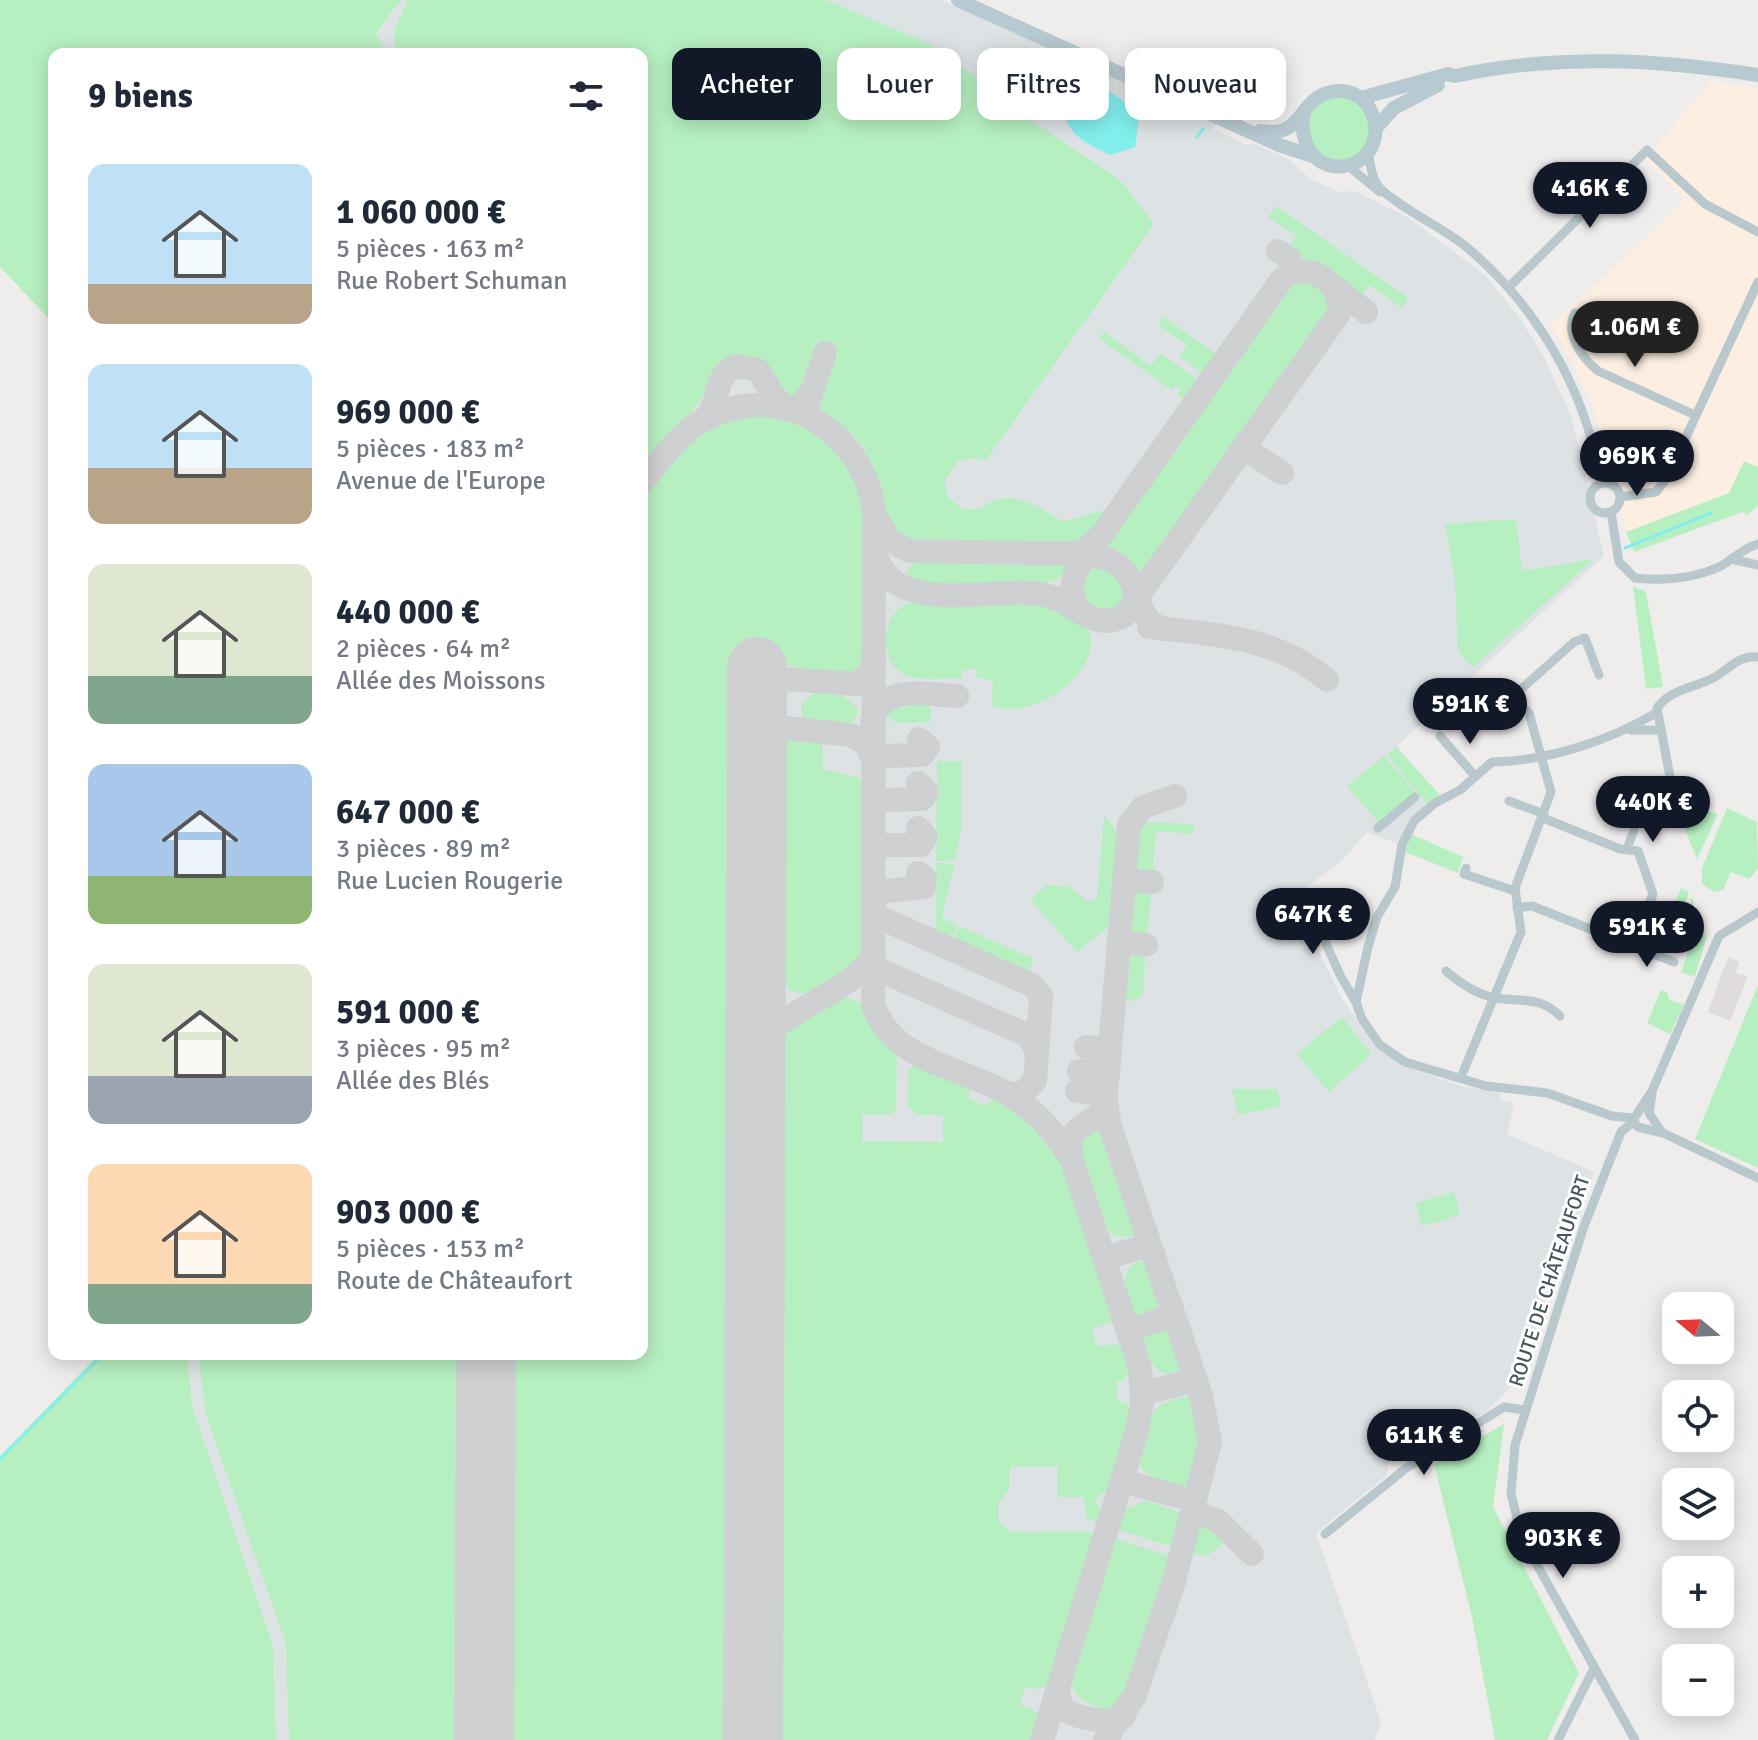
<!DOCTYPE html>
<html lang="fr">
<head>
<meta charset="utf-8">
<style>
	:root { --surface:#fff; --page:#f6f6f7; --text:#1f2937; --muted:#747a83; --accent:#111827 }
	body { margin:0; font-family:Signika,sans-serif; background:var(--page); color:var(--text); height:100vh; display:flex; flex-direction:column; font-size:30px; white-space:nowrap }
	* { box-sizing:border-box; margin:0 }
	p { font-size:26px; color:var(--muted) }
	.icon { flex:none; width:44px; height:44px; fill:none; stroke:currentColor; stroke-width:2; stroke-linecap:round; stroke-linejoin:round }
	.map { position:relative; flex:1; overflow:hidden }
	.details { position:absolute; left:48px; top:48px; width:600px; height:1312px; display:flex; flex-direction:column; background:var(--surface); border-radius:16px; box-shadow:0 4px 20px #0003 }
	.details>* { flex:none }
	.banner { position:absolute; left:672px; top:48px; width:760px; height:72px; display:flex; gap:16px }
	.needle { width:52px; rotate:289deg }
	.controls { position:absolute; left:1662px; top:1292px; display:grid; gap:16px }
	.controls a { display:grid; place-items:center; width:72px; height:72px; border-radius:16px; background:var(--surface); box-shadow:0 4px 20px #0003; font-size:40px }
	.price { position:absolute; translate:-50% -68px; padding:0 18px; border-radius:28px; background:var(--accent); color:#fff; font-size:26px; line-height:52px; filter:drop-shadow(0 2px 4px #0008) }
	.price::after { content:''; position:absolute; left:50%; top:48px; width:24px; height:18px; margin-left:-12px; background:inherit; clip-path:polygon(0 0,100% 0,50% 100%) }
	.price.active { background:#222; color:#fff }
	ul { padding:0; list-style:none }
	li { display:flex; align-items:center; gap:24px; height:200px; padding:0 40px }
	li span { display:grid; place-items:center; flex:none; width:224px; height:160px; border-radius:16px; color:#555 }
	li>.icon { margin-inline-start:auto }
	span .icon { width:96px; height:96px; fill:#fffc; stroke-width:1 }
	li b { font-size:34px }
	h2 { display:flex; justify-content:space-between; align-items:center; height:96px; padding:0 40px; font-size:34px }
	.pill { padding:0 28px; border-radius:16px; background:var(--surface); box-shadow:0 4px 20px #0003; font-size:28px; line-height:72px }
	.pill.active { background:var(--accent); color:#fff }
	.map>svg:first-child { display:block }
	.commercial { fill:#fcefe2 }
	.education { fill:#e0dcde }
	.airport { fill:#dde2e4 }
	.green { fill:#b7f0c0 }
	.water { fill:#82efed }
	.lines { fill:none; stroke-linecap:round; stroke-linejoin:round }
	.stream { stroke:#82efed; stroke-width:3 }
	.taxiway { stroke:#ced0d2; stroke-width:24 }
	.runway { stroke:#ced0d2; stroke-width:60 }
	.street { stroke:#b9c8cc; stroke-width:9 }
	.secondary { stroke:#b8cad1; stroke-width:14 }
	.labels { text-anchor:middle; stroke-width:6; stroke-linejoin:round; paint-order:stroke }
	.street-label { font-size:20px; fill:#44545a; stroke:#fff }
</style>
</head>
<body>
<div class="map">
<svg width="1758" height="1740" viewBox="0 0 1758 1740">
	<rect width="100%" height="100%" fill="#efecec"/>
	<polygon class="commercial" points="1711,81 1758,88 1758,476 1738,490 1626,532 1597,418 1579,375 1551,325 1685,201 1645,159"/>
	<polygon class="education" points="1728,957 1739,962 1736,973 1748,976 1730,1021 1708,1012"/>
	<polygon class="airport" points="401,0 941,0 1216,124 1212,132 1218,131 1246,145 1252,143 1290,160 1309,178 1328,187 1340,192 1354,191 1407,217 1485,275 1518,316 1543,355 1572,418 1604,556 1397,746 1441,799 1414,821 1402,845 1367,832 1341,861 1299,893 1301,916 1343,1000 1377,1049 1403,1066 1464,1087 1501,1091 1500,1101 1514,1103 1507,1134 1594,1172 1518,1380 1487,1411 1423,1453 1406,1448 1390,1454 1387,1475 1316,1533 1381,1722 1375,1740 203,1740 162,1354 642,1354 642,54 386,54 376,34"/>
	<g class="green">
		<polygon points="0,0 401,0 376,33 386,54 54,54 54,324 0,267"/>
		<path d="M 408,0 L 826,0 L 927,43 L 950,57 L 1013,108 L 1120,180 L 1154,224 L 986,460 L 970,458 L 958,461 L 944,482 L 948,497 L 962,509 L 979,509 C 1010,486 1036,505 1063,522 L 1112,508 L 1094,534 L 1073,546 L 927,546 C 877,538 886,480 862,446 C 850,428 828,420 816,403 L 828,368 L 838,356 L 836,346 L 826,340 L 813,347 L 815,364 L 798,397 L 782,393 C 771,368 744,337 717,369 C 708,380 705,395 696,407 C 679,428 659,447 642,467 L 642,54 L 396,54 L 394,31 Z"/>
		<circle cx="1339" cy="129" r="32"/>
		<polygon points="1276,206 1408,298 1402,308 1369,285 1361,296 1288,248 1296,236 1268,217"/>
		<path d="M 1304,278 C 1326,282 1338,297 1329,319 L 1150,572 L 1142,573 L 1107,547 L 1107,539 L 1285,288 Z"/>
		<polygon points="1164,317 1220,357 1206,376 1179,356 1187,345 1159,325"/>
		<polygon points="1104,332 1151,366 1160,353 1201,382 1188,402 1177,394 1181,388 1175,385 1172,390 1099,339"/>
		<path d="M 768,414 C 858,430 864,485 865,563 C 865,598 866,633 866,667 L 853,677 L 780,664 L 737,665 L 732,1740 L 506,1740 L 507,1354 L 642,1354 L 642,499 C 682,452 701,418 768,414 Z"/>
		<polygon points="1744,461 1758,467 1758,506 1747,515 1742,512 1634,552 1626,532 1729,493"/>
		<polygon points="1516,519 1522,571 1594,559 1473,667 1458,652 1455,582 1445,524"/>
		<path d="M 1063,559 L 1071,567 C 1052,599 954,586 919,585 L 912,582 L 906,572 L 917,560 Z"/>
		<circle cx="1105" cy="589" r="25"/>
		<polygon points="1633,586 1646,592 1663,687 1646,689"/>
		<path d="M 1037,600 L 1040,606 C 1154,622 1051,728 992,706 L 993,681 L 977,677 L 976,669 L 962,670 L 962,678 C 944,678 922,682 906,675 C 875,661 880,611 912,602 C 937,595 1007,600 1037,600 Z"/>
		<polygon points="818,691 842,695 858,709 855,720 845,727 802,717 802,702"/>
		<polygon points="912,703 931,707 930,722 896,723 885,714 887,709 905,708"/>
		<path d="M 790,732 L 822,736 L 823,769 L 860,778 L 864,789 L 863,952 C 856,975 814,1001 790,991 L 779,979 L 777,970 L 777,747 L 780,737 Z"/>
		<polygon points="1396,747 1440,795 1427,804 1387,755"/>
		<polygon points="1384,756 1416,793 1379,823 1347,786"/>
		<polygon points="937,761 961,761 961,830 955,861 936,861"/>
		<polygon points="1727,808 1757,822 1758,869 1749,879 1731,872 1723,890 1714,892 1702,884 1702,868"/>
		<polygon points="1690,809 1702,815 1706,811 1718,814 1697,859 1678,812"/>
		<polygon points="1104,815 1120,836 1113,923 1077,952 1031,901 1045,885 1070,887 1087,901 1097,899"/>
		<path d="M 1150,822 L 1194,824 L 1192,834 L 1156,831 L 1153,876 L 1139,876 L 1132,866 C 1134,849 1130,828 1150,822 Z"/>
		<polygon points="1411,834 1463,857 1458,873 1405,852"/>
		<polygon points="936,863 954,864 942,918 957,925 950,941 936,932"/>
		<polygon points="1681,888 1689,892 1682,912 1684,932 1673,940 1662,936"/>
		<polygon points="1134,890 1142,890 1151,896 1147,934 1140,940 1128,936 1126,930 1130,894"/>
		<path d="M 1692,896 C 1696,909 1692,918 1697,931 L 1707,935 L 1695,977 L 1681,972 L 1690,946 L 1688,915 Z"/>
		<polygon points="959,926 1034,959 1027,974 952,942"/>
		<polygon points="1135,951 1145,958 1143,994 1135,1001 1128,1000 1123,993 1125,957"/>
		<polygon points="1758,985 1758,1168 1695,1139"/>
		<polygon points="1661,990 1667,992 1669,999 1684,1005 1670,1034 1647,1023"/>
		<path d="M 842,996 L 862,1003 L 878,1033 L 897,1051 L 896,1109 L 889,1115 L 862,1115 L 862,1141 L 943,1142 L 943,1115 L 916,1115 L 908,1107 L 908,1070 L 918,1061 L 965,1081 L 970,1090 L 968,1098 L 984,1106 L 997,1097 C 1065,1114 1094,1251 1114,1310 L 1112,1321 L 1092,1329 L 1096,1346 L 1117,1344 L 1126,1350 L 1131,1368 L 1124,1380 L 1117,1381 L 1117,1400 L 1127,1404 L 1131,1414 L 1110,1489 L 1097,1497 L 1096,1503 L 1102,1511 L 1100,1520 L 1094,1522 L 1086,1517 L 1084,1497 L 1058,1497 L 1058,1467 L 1010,1467 L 1010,1487 L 998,1504 L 998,1520 L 1011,1532 L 1088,1531 L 1094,1535 L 1050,1684 L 1037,1689 L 1025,1687 L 1020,1704 L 1037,1712 L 1032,1740 L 774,1740 L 776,1045 L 785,1027 Z"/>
		<polygon points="1342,1017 1371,1054 1329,1092 1297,1054"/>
		<polygon points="1232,1089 1277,1089 1281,1106 1238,1115"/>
		<path d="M 1103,1127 L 1138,1233 C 1125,1240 1114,1238 1105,1226 L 1080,1153 L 1084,1137 Z"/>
		<polygon points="1454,1192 1460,1215 1422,1226 1416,1203"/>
		<path d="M 1147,1260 L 1163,1309 L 1137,1318 C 1123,1299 1115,1263 1147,1260 Z"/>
		<path d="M 1169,1326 L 1183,1369 C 1154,1383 1148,1358 1141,1335 Z"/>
		<polygon points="99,1354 187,1354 192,1406 273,1646 276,1740 0,1740 0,1456"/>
		<polygon points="198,1354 466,1354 464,1740 289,1740 286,1644 206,1415"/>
		<path d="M 1193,1395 C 1200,1416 1214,1475 1186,1487 C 1175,1483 1154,1480 1145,1472 C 1132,1461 1147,1417 1157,1408 C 1166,1400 1181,1398 1193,1395 Z"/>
		<polygon points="1504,1424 1493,1507 1579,1673 1547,1740 1495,1740 1472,1617 1434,1464"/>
		<polygon points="1146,1501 1185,1514 1176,1548 1116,1529 1123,1510"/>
		<polygon points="1205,1526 1224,1543 1207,1556 1188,1552 1196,1529"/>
		<path d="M 1114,1538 L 1176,1558 L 1150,1638 L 1120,1710 C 1099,1709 1075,1704 1071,1681 Z"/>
	</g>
	<g class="water">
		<path d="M 1065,65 L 1121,99 L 1139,117 L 1135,147 L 1111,155 C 1059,133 1060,117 1065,65 Z"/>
		<polygon points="1248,70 1284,89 1269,116 1226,99"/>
	</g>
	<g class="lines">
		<g class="stream">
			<polyline points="1198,80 1211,96 1212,107"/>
			<polyline points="1197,137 1203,129"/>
			<polyline points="1625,548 1711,513"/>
			<polyline points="0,1459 103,1354"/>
		</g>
		<g class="taxiway">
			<polyline points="1278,251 1289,258"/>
			<polyline points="1333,286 1366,312"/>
			<polyline points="807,407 825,353"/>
			<path d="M 705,419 C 721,401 712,377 736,366 L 758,370 L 776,399 L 788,408 L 801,405 L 809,394"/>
			<polyline points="1247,445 1250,452 1282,473"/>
			<path d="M 642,482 C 660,461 677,435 702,421 C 777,377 864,429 874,512 L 873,1004 C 892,1063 962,1066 1008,1094 C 1036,1111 1056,1132 1072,1161 L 1140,1368 L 1142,1403 L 1137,1431 L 1042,1740"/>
			<path d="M 875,516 L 890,541 L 910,551 L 1085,554 C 1154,562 1123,615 1163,629"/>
			<path d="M 875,552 C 893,621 994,584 1045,595 C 1075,601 1092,633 1124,616 L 1338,315 C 1346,285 1307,257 1282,279 L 1101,536 L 1085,549 L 1068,554"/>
			<path d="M 1083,614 C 1061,588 1076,570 1093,546"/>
			<path d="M 1149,627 C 1214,635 1276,636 1327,680"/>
			<polyline points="756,677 856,684 870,673 874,661"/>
			<path d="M 872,721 C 882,683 927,695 957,696"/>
			<polyline points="757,725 851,735 867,744 873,760"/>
			<polyline points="873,767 881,756 922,755 928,747 919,739"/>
			<polyline points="873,811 881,800 922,799 927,792 918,783"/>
			<polyline points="873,856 881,845 921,845 926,837 918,828"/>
			<path d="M 918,873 L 925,878 L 924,887 L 877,892 C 869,902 873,912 883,919 L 1032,985 L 1041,996 L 1035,1081 L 1020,1095 L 1007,1093"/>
			<polyline points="1125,881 1152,882"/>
			<polyline points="1119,942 1146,945"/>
			<polyline points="872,956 875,966 884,972 1027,1035 1037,1051"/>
			<path d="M 755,1044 C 781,1013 862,985 872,956"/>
			<polyline points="1086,1047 1106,1049 1110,1055"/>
			<polyline points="1079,1071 1104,1073 1107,1079"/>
			<polyline points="1077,1091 1103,1094 1106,1099"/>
			<path d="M 1072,1161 C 1063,1122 1090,1130 1105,1107 L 1129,825 L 1143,807 L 1175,796"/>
			<polyline points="1116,1255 1139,1248"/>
			<polyline points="1139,1327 1162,1319"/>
			<polyline points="1152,1391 1184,1383"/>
			<polyline points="1137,1485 1177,1496"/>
			<polyline points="1194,1506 1199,1514 1218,1521 1252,1554"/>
			<path d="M 1059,1686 C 1059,1692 1058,1700 1062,1706 C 1072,1719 1112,1725 1124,1716"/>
			<polyline points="1105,1740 1135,1695 1174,1581 1210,1442 1201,1396 1110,1126 1106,1102"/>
		</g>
		<g class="runway">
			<polyline points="484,1740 486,1354"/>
			<polyline points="753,1740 757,667"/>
		</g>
		<g class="street">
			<path d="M 1368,153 C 1371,164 1371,178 1379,187 C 1394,204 1442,228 1464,245 C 1537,305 1586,390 1601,483"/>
			<polyline points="1347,165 1380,192"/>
			<polyline points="1509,287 1647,150 1705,204 1758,232"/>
			<path d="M 1575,313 C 1564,333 1582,358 1598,371 L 1695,415"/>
			<circle cx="1605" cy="498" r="15"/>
			<polyline points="1621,497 1656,492 1667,478 1758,282"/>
			<path d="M 1611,512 L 1619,562 L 1635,578 C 1663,581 1692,579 1719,567 C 1733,560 1742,548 1758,544"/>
			<polyline points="1731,559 1758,565"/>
			<polyline points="1631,730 1660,730"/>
			<polyline points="1440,736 1475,776"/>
			<polyline points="1625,785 1636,824 1627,849"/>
			<path d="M 1681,791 L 1670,777 L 1657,708 C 1670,689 1694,688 1713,678 C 1729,670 1737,655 1758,657"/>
			<polyline points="1509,801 1544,814"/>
			<polyline points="1543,818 1620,849 1638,851 1653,894 1632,945"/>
			<polyline points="1378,828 1415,797"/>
			<polyline points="1466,868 1464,874 1515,891"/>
			<polyline points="1303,893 1341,977 1356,1002"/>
			<polyline points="1517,908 1532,906 1674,962"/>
			<polyline points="1758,912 1719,936 1652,1091 1633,1120 1638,1127 1663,1133 1758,1178"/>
			<path d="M 1446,971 C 1460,983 1477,995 1496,998 C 1522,1002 1540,996 1560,1016"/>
			<polyline points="1461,1077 1521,932 1515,888 1551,792 1529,713 1523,708 1519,691 1574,642 1585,638 1599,675"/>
			<polyline points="1652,1094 1649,1113 1661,1131"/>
			<path d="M 1633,1118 L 1612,1116 L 1547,1093 L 1486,1086 L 1405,1062 L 1380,1045 L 1362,1019 L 1356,1002 L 1368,947 L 1377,917 L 1395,887 L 1402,845 L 1414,821 L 1435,803 L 1460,790 L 1492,762 C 1547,761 1609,741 1656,713"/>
			<polyline points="1633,1122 1621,1132 1583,1229 1515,1445 1511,1494 1522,1538 1635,1740"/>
			<polyline points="1325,1534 1405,1469 1504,1407 1525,1410"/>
			<polyline points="1558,1740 1594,1668"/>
		</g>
		<g class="secondary">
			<polyline points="958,0 1279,145 1313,156"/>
			<path d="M 1361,98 L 1448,74 L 1455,76 C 1557,54 1655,59 1758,75"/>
			<polyline points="1376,128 1394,108 1438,85"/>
			<path d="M 1260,131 C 1305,139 1297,99 1331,92 C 1375,82 1394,148 1352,164 C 1318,176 1297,143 1304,113"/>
		</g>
	</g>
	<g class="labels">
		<g class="street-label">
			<text transform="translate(1549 1281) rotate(-72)" y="7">ROUTE DE CHÂTEAUFORT</text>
		</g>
	</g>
</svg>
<div class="controls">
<a><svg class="needle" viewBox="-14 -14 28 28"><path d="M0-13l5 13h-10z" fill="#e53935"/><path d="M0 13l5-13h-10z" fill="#747a83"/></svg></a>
<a><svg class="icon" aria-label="locate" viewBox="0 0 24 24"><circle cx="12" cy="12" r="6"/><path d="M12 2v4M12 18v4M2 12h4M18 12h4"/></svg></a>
<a><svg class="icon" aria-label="layers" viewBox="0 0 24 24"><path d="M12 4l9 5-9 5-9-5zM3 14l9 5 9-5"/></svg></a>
<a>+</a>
<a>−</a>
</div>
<b class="price" style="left:1590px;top:230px">416K €</b>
<b class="price active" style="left:1635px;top:369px">1.06M €</b>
<b class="price" style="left:1637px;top:498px">969K €</b>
<b class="price" style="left:1470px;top:746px">591K €</b>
<b class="price" style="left:1653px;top:844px">440K €</b>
<b class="price" style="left:1313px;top:956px">647K €</b>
<b class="price" style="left:1647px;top:969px">591K €</b>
<b class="price" style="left:1424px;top:1477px">611K €</b>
<b class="price" style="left:1563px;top:1580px">903K €</b>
<div class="banner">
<a class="pill active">Acheter</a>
<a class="pill">Louer</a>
<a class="pill">Filtres</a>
<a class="pill">Nouveau</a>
</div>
<section class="details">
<h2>9 biens<svg class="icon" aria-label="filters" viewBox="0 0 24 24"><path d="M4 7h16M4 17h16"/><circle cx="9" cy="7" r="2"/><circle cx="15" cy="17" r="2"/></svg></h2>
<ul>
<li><span style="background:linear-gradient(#bfe0f5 75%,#b9a48a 0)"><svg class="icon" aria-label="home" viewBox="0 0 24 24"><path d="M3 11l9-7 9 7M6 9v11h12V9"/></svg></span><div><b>1 060 000 €</b><p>5 pièces · 163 m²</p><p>Rue Robert Schuman</p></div></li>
<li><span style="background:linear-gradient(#bfe0f5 65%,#b9a48a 0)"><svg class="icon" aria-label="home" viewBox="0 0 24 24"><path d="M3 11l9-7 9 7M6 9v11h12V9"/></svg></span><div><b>969 000 €</b><p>5 pièces · 183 m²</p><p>Avenue de l'Europe</p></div></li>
<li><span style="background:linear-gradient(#dfe7d0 70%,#7fa58c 0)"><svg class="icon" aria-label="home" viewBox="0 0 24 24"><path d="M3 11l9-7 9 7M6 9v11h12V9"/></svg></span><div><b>440 000 €</b><p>2 pièces · 64 m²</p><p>Allée des Moissons</p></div></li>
<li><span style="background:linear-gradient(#a9c7e8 70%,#8fb573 0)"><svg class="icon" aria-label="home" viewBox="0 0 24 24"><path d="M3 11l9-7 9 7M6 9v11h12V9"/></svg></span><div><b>647 000 €</b><p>3 pièces · 89 m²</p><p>Rue Lucien Rougerie</p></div></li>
<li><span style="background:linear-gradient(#dfe7d0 70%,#9aa5b1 0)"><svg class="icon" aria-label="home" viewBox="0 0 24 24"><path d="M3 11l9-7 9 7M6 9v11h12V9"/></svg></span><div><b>591 000 €</b><p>3 pièces · 95 m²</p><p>Allée des Blés</p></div></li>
<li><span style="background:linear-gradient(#ffd9b3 75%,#7fa58c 0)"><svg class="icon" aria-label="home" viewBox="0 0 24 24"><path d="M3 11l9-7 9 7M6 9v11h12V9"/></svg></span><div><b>903 000 €</b><p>5 pièces · 153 m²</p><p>Route de Châteaufort</p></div></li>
</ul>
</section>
</div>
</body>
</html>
